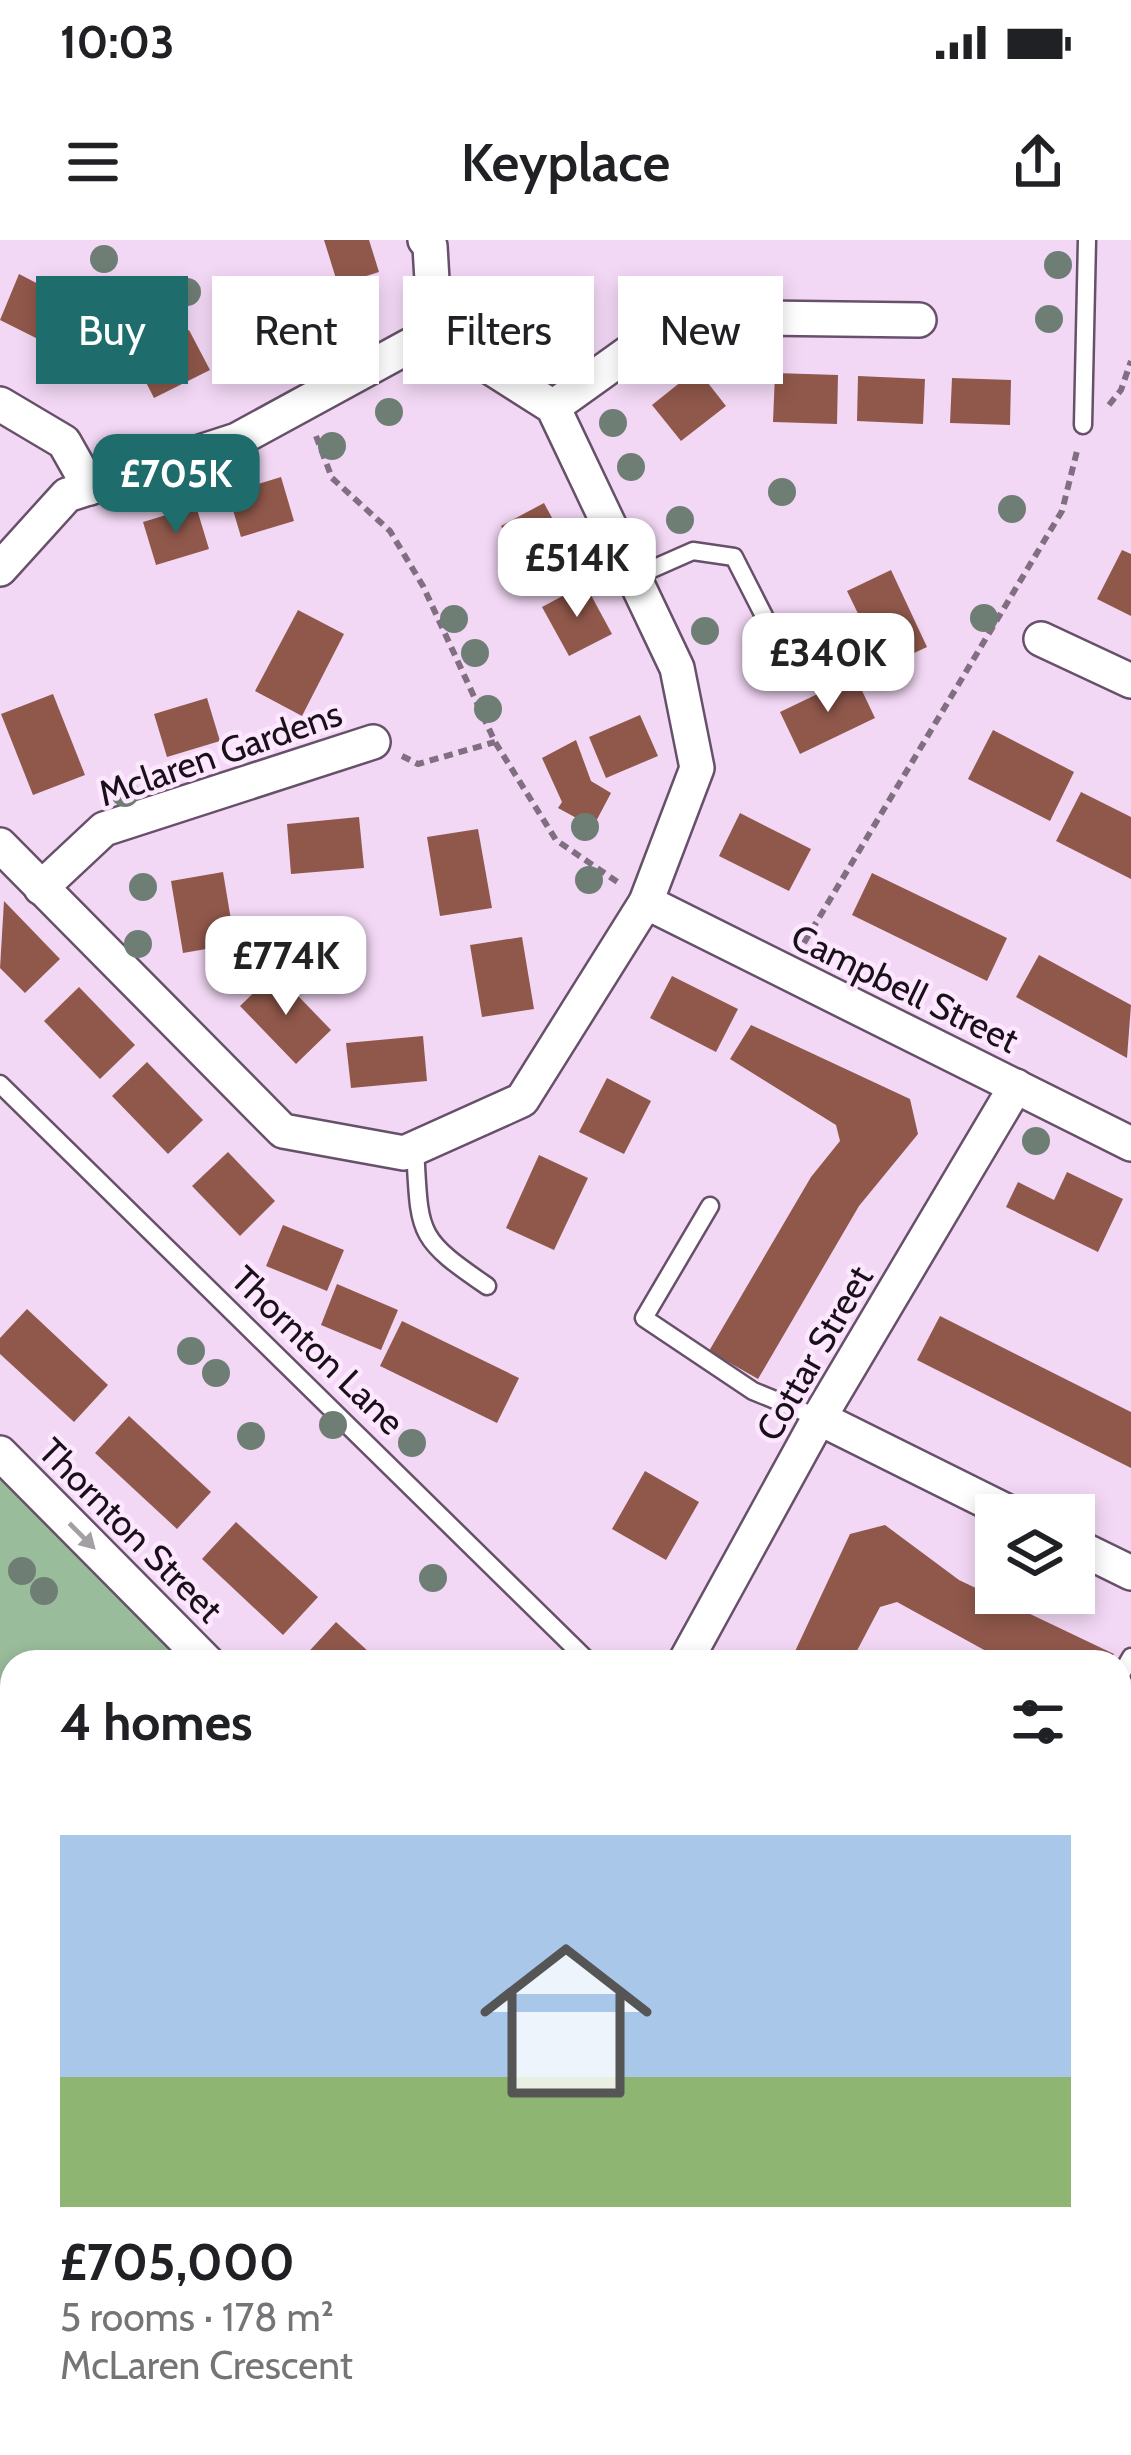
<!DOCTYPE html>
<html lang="en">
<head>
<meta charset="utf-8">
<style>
	:root { --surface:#fff; --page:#f6f6f6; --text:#202124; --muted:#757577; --accent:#1f6c6d }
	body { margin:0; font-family:Cabin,sans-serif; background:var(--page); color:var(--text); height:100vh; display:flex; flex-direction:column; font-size:45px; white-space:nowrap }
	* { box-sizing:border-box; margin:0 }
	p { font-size:39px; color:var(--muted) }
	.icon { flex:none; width:66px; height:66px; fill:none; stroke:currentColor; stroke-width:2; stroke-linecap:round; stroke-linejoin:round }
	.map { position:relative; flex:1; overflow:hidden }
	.panel { position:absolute; left:0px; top:1410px; width:1131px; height:807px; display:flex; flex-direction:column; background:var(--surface); border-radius:36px 36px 0 0; box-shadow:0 6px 18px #0003 }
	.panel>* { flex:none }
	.top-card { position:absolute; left:36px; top:36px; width:1059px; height:108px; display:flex; gap:24px }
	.fabs { position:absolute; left:975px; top:1254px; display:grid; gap:24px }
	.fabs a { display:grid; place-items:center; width:120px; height:120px; border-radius:0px; background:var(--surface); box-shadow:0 6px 18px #0003; font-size:60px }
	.price { position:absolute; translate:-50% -102px; padding:0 27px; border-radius:24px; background:#fff; color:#222; font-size:39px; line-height:78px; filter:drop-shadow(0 3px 6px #0008) }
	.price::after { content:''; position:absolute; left:50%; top:72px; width:36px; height:27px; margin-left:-18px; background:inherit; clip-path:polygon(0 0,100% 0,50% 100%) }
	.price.selected { background:var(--accent); color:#fff }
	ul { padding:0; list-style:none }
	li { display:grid; align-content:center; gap:24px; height:636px; padding:0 60px }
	li span { display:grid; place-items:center; height:372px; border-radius:0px; color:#555 }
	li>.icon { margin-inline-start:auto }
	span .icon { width:216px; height:216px; fill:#fffc; stroke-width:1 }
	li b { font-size:51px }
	h2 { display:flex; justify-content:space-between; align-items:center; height:144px; padding:0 60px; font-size:51px }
	.pill { padding:0 42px; border-radius:0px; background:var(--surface); box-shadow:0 6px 18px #0003; font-size:42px; line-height:108px }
	.pill.selected { background:var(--accent); color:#fff }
	.status { display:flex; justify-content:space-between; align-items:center; height:84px; padding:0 60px; background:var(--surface); direction:ltr }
	.status svg { height:33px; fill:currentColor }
	header { display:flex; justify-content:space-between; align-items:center; height:156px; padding:0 60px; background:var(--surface); font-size:54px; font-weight:600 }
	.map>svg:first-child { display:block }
	.green { fill:#99bc9a }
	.building { fill:#90584b }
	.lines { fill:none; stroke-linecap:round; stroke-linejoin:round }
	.service-casing { stroke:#675069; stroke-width:21 }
	.minor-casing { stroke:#675069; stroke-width:38 }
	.tertiary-casing { stroke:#675069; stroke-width:46 }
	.path { stroke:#806e81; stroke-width:6; stroke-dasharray:9 6; stroke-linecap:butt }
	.service { stroke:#fff; stroke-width:16 }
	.minor { stroke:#fff; stroke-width:33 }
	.tertiary { stroke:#fff; stroke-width:42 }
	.tree { fill:#6f7e75 }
	.oneway { fill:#a39fa3 }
	.labels { text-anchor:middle; stroke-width:9; stroke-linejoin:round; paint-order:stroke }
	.street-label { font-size:36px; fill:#19101a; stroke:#fde7ff }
</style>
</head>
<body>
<div class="status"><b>10:03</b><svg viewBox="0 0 49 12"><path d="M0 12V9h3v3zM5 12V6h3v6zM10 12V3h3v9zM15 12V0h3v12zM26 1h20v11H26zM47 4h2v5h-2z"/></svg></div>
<header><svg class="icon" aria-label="menu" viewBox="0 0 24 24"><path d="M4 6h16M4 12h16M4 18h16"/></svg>Keyplace<svg class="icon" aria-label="share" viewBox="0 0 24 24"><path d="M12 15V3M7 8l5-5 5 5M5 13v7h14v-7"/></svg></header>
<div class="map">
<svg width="1131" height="2215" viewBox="0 0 1131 2215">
	<rect width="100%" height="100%" fill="#f3d8f5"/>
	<g class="green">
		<polygon points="0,1217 199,1422 12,1422 12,1506 0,1494"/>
		<polygon points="0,2147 12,2158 12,2205 64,2205 72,2212 78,2205 387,2205 379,2215 0,2215"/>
		<polygon points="935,2205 1037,2205 1047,2215 929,2215"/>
	</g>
	<g class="building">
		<polygon points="324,0 369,0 379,32 338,45"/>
		<polygon points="19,34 100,76 78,119 0,80"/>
		<polygon points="189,90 210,130 154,158 133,117"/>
		<polygon points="697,129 726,166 681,201 652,165"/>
		<polygon points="775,133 838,135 837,184 773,182"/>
		<polygon points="858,136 925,139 923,184 857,181"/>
		<polygon points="952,138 1011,140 1010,185 950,183"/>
		<polygon points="281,237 294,281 241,297 228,253"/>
		<polygon points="544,263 571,313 528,335 501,286"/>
		<polygon points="196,266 209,309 156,325 143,282"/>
		<polygon points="1122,310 1131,314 1131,376 1097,359"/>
		<polygon points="891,330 927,407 884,427 847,351"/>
		<polygon points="585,344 612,394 569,416 542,367"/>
		<polygon points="298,370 344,394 302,476 255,451"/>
		<polygon points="855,436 875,478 800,514 780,472"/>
		<polygon points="53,454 85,535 33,555 1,474"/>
		<polygon points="207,458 220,501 167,517 154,474"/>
		<polygon points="640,475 658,516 606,538 589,497"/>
		<polygon points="993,490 1074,532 1050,581 968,539"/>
		<polygon points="576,500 591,541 611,553 593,587 558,568 562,562 542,518"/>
		<polygon points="1081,552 1131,577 1131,639 1056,601"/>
		<polygon points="740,573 811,609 789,651 719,616"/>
		<polygon points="359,577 364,628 291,634 287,584"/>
		<polygon points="478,589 492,668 440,676 427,597"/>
		<polygon points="223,632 235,704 183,713 171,641"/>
		<polygon points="872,633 1007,698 987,741 852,675"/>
		<polygon points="4,661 60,719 25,753 0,728"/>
		<polygon points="522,697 534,769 482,777 470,705"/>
		<polygon points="1039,715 1131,765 1127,818 1016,757"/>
		<polygon points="275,732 331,790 296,824 240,766"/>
		<polygon points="672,736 738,769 716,812 650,778"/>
		<polygon points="79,747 135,805 100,839 44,781"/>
		<polygon points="751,785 910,859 918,894 859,966 758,1139 709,1111 811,937 840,901 836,885 730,819"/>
		<polygon points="423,796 427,841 351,848 346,803"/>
		<polygon points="147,822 203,880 168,914 112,856"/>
		<polygon points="607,838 651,861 624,914 579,892"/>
		<polygon points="228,912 275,961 240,996 192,946"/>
		<polygon points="539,915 588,938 554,1010 506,988"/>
		<polygon points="1067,932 1123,959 1098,1012 1006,967 1018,942 1054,960"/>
		<polygon points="283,985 344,1010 327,1051 266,1026"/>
		<polygon points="337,1044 398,1070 381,1110 321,1085"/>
		<polygon points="27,1069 108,1145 74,1182 0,1114 0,1098"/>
		<polygon points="940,1076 1131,1172 1131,1228 917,1120"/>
		<polygon points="402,1081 519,1138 497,1183 380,1126"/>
		<polygon points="129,1176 211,1252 177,1289 95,1213"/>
		<polygon points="645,1231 699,1262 666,1320 612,1289"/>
		<polygon points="236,1282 318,1357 283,1395 202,1319"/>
		<polygon points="885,1285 959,1340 1114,1414 1110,1422 1006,1422 897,1362 880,1367 851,1422 790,1422 850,1294"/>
		<polygon points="336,1382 380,1422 302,1419"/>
		<polygon points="1131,1540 1131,1651 1119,1672 1119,1560"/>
		<polygon points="0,1597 12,1608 12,1678 0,1666"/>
		<polygon points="12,1968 12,2007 0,1996 0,1981"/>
		<polygon points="1121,2044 1129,2082 1119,2084 1119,2045"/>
		<polygon points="486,2205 631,2205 623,2215 478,2215"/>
	</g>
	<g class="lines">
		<g class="service-casing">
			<g id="service">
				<polyline points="1083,185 1087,0"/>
				<polyline points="634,337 693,311 734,317 791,429"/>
				<polyline points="0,844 589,1422"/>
				<path d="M 415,908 C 420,994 415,997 487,1046"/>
				<polyline points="710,966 644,1078 753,1151 819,1178"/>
				<polyline points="1119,1438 1131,1417"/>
				<polyline points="839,2205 853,2215"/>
				<polyline points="749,2215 756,2205"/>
			</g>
		</g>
		<g class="minor-casing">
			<g id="minor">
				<polyline points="425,0 430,6 435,92"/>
				<polyline points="0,164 64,202 90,248"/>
				<polyline points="553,167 648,99 761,78 919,80"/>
				<polyline points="0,329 67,255 237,200 435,92 553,167 677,428 697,528 646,662 522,860 404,913 283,891 0,605"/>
				<polyline points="1041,399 1131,441"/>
				<polyline points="41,648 104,589 373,502"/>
				<polyline points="646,662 1131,904"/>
				<polyline points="819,1178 1014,1275"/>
				<polyline points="0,1213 207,1422"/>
				<polyline points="1074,1305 1131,1333"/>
				<polyline points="685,1422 819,1178 1016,846"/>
				<polyline points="0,1503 12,1515"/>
				<polyline points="1119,1978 1131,1987"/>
				<polyline points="0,2099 12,2110"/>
				<polyline points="414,2215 421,2205"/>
			</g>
		</g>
		<g class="tertiary-casing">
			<g id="tertiary">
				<polyline points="1119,1800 1131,1781"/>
				<polyline points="883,2215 888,2205"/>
			</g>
		</g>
		<g class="path">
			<polyline points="1109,165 1121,150 1131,121"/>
			<polyline points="316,196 332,238 390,291 423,346 495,502 556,600 619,643"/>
			<polyline points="402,516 418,524 495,502"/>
			<polyline points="804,703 1062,271 1078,207"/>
			<polyline points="644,2215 652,2205"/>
		</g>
		<use href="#service" class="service"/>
		<use href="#minor" class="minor"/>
		<use href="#tertiary" class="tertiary"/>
	</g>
	<g class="tree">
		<circle cx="104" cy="19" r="14"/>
		<circle cx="1058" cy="25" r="14"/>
		<circle cx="187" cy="52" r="14"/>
		<circle cx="1049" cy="79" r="14"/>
		<circle cx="240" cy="87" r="14"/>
		<circle cx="279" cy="126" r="14"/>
		<circle cx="389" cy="172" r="14"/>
		<circle cx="613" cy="183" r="14"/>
		<circle cx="332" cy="206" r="14"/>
		<circle cx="631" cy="227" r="14"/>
		<circle cx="782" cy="252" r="14"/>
		<circle cx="1012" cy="269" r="14"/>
		<circle cx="680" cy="280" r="14"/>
		<circle cx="984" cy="378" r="14"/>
		<circle cx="454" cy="379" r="14"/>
		<circle cx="705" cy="391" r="14"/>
		<circle cx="475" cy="413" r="14"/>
		<circle cx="488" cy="469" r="14"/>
		<circle cx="125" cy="553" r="14"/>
		<circle cx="585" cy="587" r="14"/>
		<circle cx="589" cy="640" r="14"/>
		<circle cx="143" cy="647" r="14"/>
		<circle cx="138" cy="704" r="14"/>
		<circle cx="1036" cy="901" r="14"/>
		<circle cx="191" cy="1111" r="14"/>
		<circle cx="216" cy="1133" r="14"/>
		<circle cx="333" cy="1185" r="14"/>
		<circle cx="251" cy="1196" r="14"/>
		<circle cx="412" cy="1203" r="14"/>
		<circle cx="22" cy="1331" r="14"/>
		<circle cx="433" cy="1338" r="14"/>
		<circle cx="44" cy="1351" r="14"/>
	</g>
	<defs><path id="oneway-solid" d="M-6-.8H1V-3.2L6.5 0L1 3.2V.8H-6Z" transform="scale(3)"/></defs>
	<use class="oneway" href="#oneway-solid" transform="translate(82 1296) rotate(45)"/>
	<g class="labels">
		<g class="street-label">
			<text transform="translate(220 513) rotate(-19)" y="13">Mclaren Gardens</text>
			<text transform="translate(905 748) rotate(26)" y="13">Campbell Street</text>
			<text transform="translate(318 1110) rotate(44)" y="13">Thornton Lane</text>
			<text transform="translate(814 1113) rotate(-60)" y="13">Cottar Street</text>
			<text transform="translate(131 1290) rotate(45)" y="13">Thornton Street</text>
		</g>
	</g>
</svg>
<div class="fabs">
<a><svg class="icon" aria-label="layers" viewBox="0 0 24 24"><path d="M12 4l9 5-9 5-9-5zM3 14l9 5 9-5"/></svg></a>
</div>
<b class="price selected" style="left:176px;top:296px">£705K</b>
<b class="price" style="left:577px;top:380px">£514K</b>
<b class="price" style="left:828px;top:475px">£340K</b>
<b class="price" style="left:286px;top:778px">£774K</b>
<div class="top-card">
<a class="pill selected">Buy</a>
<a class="pill">Rent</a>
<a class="pill">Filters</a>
<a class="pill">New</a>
</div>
<section class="panel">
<h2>4 homes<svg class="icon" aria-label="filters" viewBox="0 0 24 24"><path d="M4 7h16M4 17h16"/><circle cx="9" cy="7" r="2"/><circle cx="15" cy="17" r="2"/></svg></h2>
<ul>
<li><span style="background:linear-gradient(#a9c7e8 65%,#8fb573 0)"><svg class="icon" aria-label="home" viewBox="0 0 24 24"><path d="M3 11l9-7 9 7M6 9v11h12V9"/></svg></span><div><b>£705,000</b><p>5 rooms · 178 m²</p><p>McLaren Crescent</p></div></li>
</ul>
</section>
</div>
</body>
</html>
